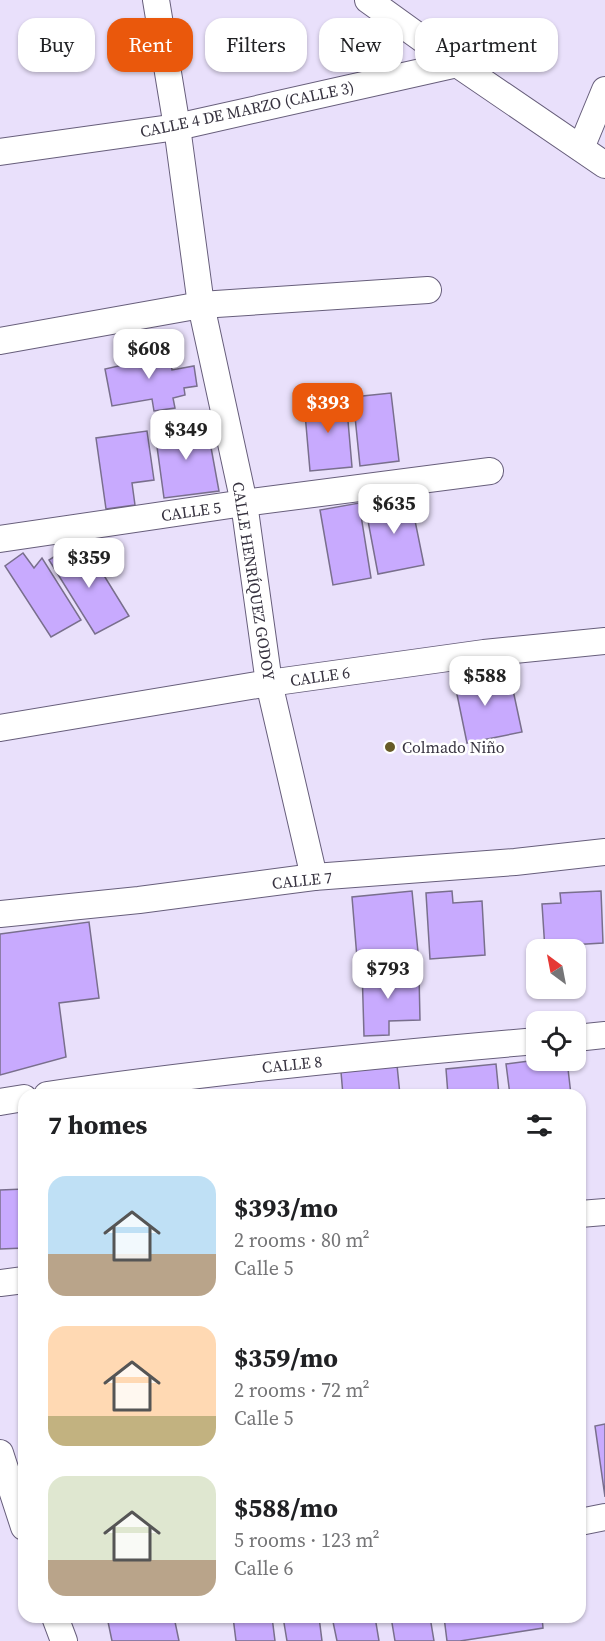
<!DOCTYPE html>
<html lang="en">
<head>
<meta charset="utf-8">
<style>
	:root { --surface:#fff; --page:#f2f2f2; --text:#202124; --muted:#757577; --accent:#ea580c }
	body { margin:0; font-family:"Source Serif 4",serif; background:var(--page); color:var(--text); height:100vh; display:flex; flex-direction:column; font-size:22px; white-space:nowrap }
	* { box-sizing:border-box; margin:0 }
	p { font-size:20px; color:var(--muted) }
	.icon { flex:none; width:33px; height:33px; fill:none; stroke:currentColor; stroke-width:2; stroke-linecap:round; stroke-linejoin:round }
	.map { position:relative; flex:1; overflow:hidden }
	.drawer { position:absolute; left:18px; top:1089px; width:568px; height:534px; display:flex; flex-direction:column; background:var(--surface); border-radius:18px; box-shadow:0 2px 4px #0004 }
	.drawer>* { flex:none }
	.guide { position:absolute; left:18px; top:18px; width:570px; height:54px; display:flex; gap:12px }
	.needle { width:39px; rotate:328deg }
	.tools { position:absolute; left:526px; top:939px; display:grid; gap:12px }
	.tools a { display:grid; place-items:center; width:60px; height:60px; border-radius:12px; background:var(--surface); box-shadow:0 2px 4px #0004; font-size:30px }
	.price { position:absolute; translate:-50% -51px; padding:0 14px; border-radius:12px; background:#fff; color:#222; font-size:20px; line-height:39px; filter:drop-shadow(0 2px 3px #0008) }
	.price::after { content:''; position:absolute; left:50%; top:36px; width:18px; height:14px; margin-left:-9px; background:inherit; clip-path:polygon(0 0,100% 0,50% 100%) }
	.price.on { background:var(--accent); color:#fff }
	ul { padding:0; list-style:none }
	li { display:flex; align-items:center; gap:18px; height:150px; padding:0 30px }
	li span { display:grid; place-items:center; flex:none; width:168px; height:120px; border-radius:18px; color:#555 }
	li>.icon { margin-inline-start:auto }
	span .icon { width:72px; height:72px; fill:#fffc; stroke-width:1 }
	li b { font-size:26px }
	h2 { display:flex; justify-content:space-between; align-items:center; height:72px; padding:0 30px; font-size:26px }
	.chip { padding:0 21px; border-radius:18px; background:var(--surface); box-shadow:0 2px 4px #0004; font-size:21px; line-height:54px }
	.chip.on { background:var(--accent); color:#fff }
	.map>svg:first-child { display:block }
	.building { fill:#c8aafe; stroke:#796f8d; stroke-width:1.5 }
	.lines { fill:none; stroke-linecap:round; stroke-linejoin:round }
	.street-casing { stroke:#675e7b; stroke-width:28 }
	.street { stroke:#fff; stroke-width:26 }
	.poi-dot { fill:#665a27; stroke:#fff; stroke-width:2 }
	.labels { text-anchor:middle; stroke-width:5; stroke-linejoin:round; paint-order:stroke }
	.street-label { font-size:16px; fill:#373340; stroke:#fff }
	.poi-label { font-size:16px; fill:#373340; stroke:#fff; text-anchor:start }
</style>
</head>
<body>
<div class="map">
<svg width="605" height="1641" viewBox="0 0 605 1641">
	<rect width="100%" height="100%" fill="#e9e0fb"/>
	<g class="building">
		<polygon points="168,347 172,370 194,366 197,386 184,388 185,395 173,398 175,408 154,411 152,399 112,406 105,369 123,365 121,356"/>
		<polygon points="391,393 399,461 360,466 353,397"/>
		<polygon points="346,398 352,467 310,471 304,402"/>
		<polygon points="206,420 219,491 164,498 155,432"/>
		<polygon points="147,431 154,480 132,483 135,505 106,509 96,438"/>
		<polygon points="410,496 424,565 378,574 365,505"/>
		<polygon points="359,503 371,578 333,585 320,510"/>
		<polygon points="87,548 129,616 95,634 49,560 66,549 72,557"/>
		<polygon points="23,553 34,568 42,558 81,620 51,637 5,566"/>
		<polygon points="488,667 494,694 513,690 522,732 467,743 453,675"/>
		<polygon points="412,891 418,952 357,958 352,897"/>
		<polygon points="452,891 453,903 482,901 485,955 430,959 426,893"/>
		<polygon points="601,891 603,943 570,945 570,950 545,950 542,904 561,903 560,893"/>
		<polygon points="89,922 99,998 59,1003 66,1057 0,1075 0,934"/>
		<polygon points="362,967 388,967 388,976 419,974 420,1020 389,1021 389,1035 364,1036"/>
		<polygon points="537,1060 567,1060 571,1095 510,1095 506,1064"/>
		<polygon points="496,1064 499,1095 448,1095 446,1069"/>
		<polygon points="397,1065 400,1095 343,1095 341,1072"/>
		<polygon points="24,1189 24,1248 0,1249 0,1190"/>
		<polygon points="605,1424 605,1497 595,1426"/>
		<polygon points="107,1617 174,1617 179,1641 112,1641"/>
		<polygon points="233,1617 272,1617 275,1641 236,1641"/>
		<polygon points="283,1617 319,1617 322,1641 287,1641"/>
		<polygon points="332,1617 375,1617 379,1641 337,1641"/>
		<polygon points="391,1617 430,1617 434,1641 395,1641"/>
		<polygon points="444,1617 542,1617 543,1628 460,1641 447,1641"/>
	</g>
	<g class="lines">
		<g class="street-casing">
			<g id="street">
				<polyline points="156,0 177,127 201,305 244,503 269,683 314,877"/>
				<polyline points="368,0 457,64 605,165"/>
				<polyline points="581,148 605,90"/>
				<polyline points="0,152 177,127 457,64"/>
				<polyline points="0,341 201,305 428,290"/>
				<polyline points="0,539 244,503 490,471"/>
				<polyline points="0,728 269,683 484,653 605,641"/>
				<polyline points="0,914 139,900 314,877 515,862 605,852"/>
				<polyline points="576,1038 605,1035"/>
				<path d="M 47,1095 C 209,1071 373,1055 537,1041"/>
				<polyline points="0,1102 24,1098"/>
				<polyline points="580,1214 605,1212"/>
				<polyline points="0,1283 24,1280"/>
				<polyline points="0,1453 24,1527"/>
				<polyline points="580,1522 605,1517"/>
				<polyline points="55,1617 64,1641"/>
			</g>
		</g>
		<use href="#street" class="street"/>
	</g>
	<circle class="poi-dot" cx="390" cy="747" r="6"/>
	<g class="labels">
		<g class="street-label">
			<text transform="translate(247 109) rotate(-12)" y="6">CALLE 4 DE MARZO (CALLE 3)</text>
			<text transform="translate(191 511) rotate(-8)" y="6">CALLE 5</text>
			<text transform="translate(254 581) rotate(81)" y="6">CALLE HENRÍQUEZ GODOY</text>
			<text transform="translate(320 676) rotate(-8)" y="6">CALLE 6</text>
			<text transform="translate(302 880) rotate(-6)" y="6">CALLE 7</text>
			<text transform="translate(292 1064) rotate(-6)" y="6">CALLE 8</text>
		</g>
		<g class="poi-label">
			<text x="402" y="753">Colmado Niño</text>
		</g>
	</g>
</svg>
<div class="tools">
<a><svg class="needle" viewBox="-14 -14 28 28"><path d="M0-13l5 13h-10z" fill="#e53935"/><path d="M0 13l5-13h-10z" fill="#757577"/></svg></a>
<a><svg class="icon" aria-label="locate" viewBox="0 0 24 24"><circle cx="12" cy="12" r="6"/><path d="M12 2v4M12 18v4M2 12h4M18 12h4"/></svg></a>
</div>
<b class="price" style="left:149px;top:380px">$608</b>
<b class="price on" style="left:328px;top:434px">$393</b>
<b class="price" style="left:186px;top:461px">$349</b>
<b class="price" style="left:394px;top:535px">$635</b>
<b class="price" style="left:89px;top:589px">$359</b>
<b class="price" style="left:485px;top:707px">$588</b>
<b class="price" style="left:388px;top:1000px">$793</b>
<div class="guide">
<a class="chip">Buy</a>
<a class="chip on">Rent</a>
<a class="chip">Filters</a>
<a class="chip">New</a>
<a class="chip">Apartment</a>
</div>
<section class="drawer">
<h2>7 homes<svg class="icon" aria-label="filters" viewBox="0 0 24 24"><path d="M4 7h16M4 17h16"/><circle cx="9" cy="7" r="2"/><circle cx="15" cy="17" r="2"/></svg></h2>
<ul>
<li><span style="background:linear-gradient(#bfe0f5 65%,#b9a48a 0)"><svg class="icon" aria-label="home" viewBox="0 0 24 24"><path d="M3 11l9-7 9 7M6 9v11h12V9"/></svg></span><div><b>$393/mo</b><p>2 rooms · 80 m²</p><p>Calle 5</p></div></li>
<li><span style="background:linear-gradient(#ffd9b3 75%,#c2b280 0)"><svg class="icon" aria-label="home" viewBox="0 0 24 24"><path d="M3 11l9-7 9 7M6 9v11h12V9"/></svg></span><div><b>$359/mo</b><p>2 rooms · 72 m²</p><p>Calle 5</p></div></li>
<li><span style="background:linear-gradient(#dfe7d0 70%,#b9a48a 0)"><svg class="icon" aria-label="home" viewBox="0 0 24 24"><path d="M3 11l9-7 9 7M6 9v11h12V9"/></svg></span><div><b>$588/mo</b><p>5 rooms · 123 m²</p><p>Calle 6</p></div></li>
</ul>
</section>
</div>
</body>
</html>
